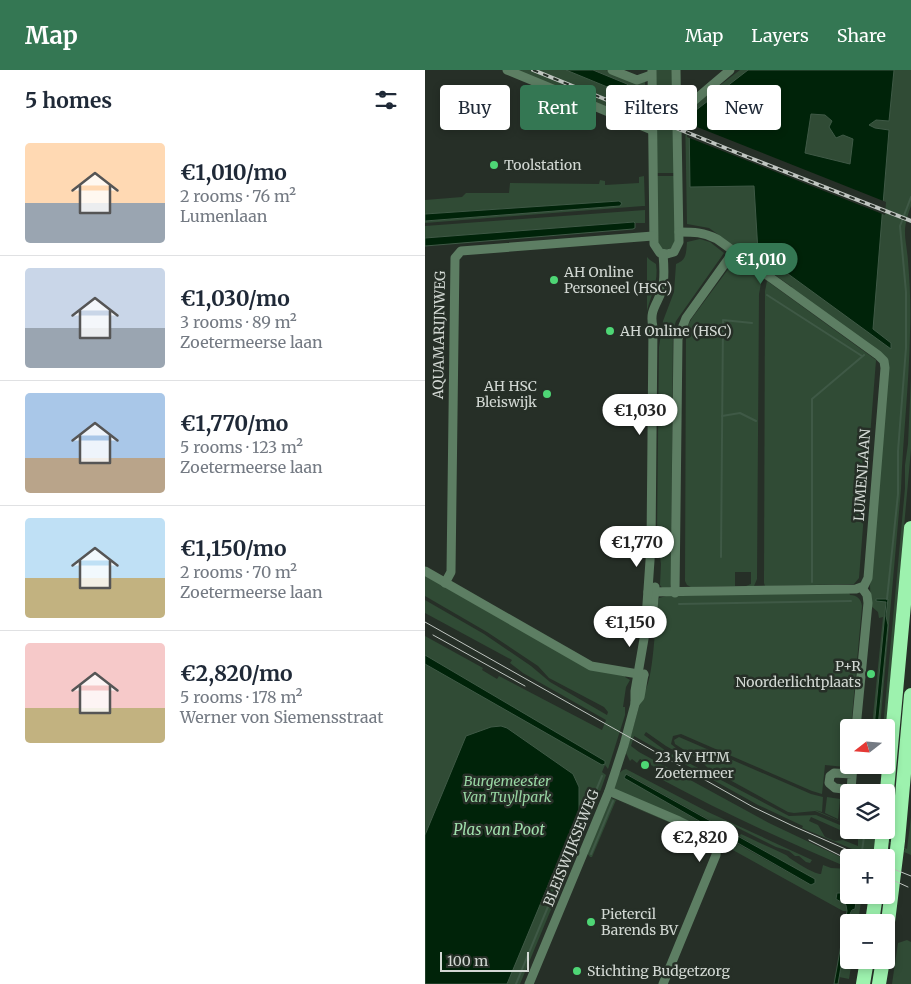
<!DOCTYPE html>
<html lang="en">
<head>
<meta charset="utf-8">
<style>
	:root { --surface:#fff; --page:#f2f2f3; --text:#1f2937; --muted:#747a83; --line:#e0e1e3; --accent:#347753 }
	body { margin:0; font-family:Merriweather,serif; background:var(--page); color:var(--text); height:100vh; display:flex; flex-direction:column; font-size:19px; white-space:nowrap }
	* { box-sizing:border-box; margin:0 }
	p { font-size:16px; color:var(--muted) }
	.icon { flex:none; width:28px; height:28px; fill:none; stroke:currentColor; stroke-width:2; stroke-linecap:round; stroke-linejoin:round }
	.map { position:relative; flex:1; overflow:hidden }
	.details { display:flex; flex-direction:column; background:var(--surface); width:425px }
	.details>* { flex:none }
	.top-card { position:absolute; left:15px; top:15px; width:395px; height:45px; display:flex; gap:10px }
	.needle { width:32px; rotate:253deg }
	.fabs { position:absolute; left:415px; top:649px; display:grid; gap:10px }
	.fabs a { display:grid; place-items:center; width:55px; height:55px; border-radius:5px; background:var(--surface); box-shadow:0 2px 8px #0003; font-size:25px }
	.scale { position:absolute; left:15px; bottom:12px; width:89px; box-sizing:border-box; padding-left:5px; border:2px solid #d2d8d3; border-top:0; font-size:14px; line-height:18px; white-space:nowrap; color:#d2d8d3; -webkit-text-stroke:4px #262f27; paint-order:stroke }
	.price { position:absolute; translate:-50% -42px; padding:0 11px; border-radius:18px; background:#fff; color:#222; font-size:16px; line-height:32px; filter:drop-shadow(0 1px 2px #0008) }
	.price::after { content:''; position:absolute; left:50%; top:30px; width:15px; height:11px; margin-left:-8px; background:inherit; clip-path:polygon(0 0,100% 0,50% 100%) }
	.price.selected { background:var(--accent); color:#fff }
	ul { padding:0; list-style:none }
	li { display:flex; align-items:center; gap:15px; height:125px; padding:0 25px }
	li+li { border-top:1px solid var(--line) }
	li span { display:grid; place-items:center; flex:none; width:140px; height:100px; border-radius:5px; color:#555 }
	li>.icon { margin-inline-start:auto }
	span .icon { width:60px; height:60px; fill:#fffc; stroke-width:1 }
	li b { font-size:21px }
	h2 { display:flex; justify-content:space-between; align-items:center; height:60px; padding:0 25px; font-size:21px }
	.pill { padding:0 18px; border-radius:5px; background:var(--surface); box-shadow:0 2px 8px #0003; font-size:18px; line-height:45px }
	.pill.selected { background:var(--accent); color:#fff }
	header { display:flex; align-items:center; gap:30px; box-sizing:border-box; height:70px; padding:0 25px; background:var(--accent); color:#fff }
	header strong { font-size:24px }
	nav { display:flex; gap:28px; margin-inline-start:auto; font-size:18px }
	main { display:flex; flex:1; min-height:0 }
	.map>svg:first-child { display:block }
	.green { fill:#304b35; fill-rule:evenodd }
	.water { fill:#002309; stroke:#3f5946; fill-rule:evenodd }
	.pier { fill:#262f27 }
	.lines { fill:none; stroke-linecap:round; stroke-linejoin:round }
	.stream { stroke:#3f5946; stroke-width:2 }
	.minor { stroke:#5d7e63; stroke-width:9 }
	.highway { stroke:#9df2ae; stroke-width:14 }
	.tram { stroke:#bfc5c0; stroke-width:1 }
	.rail-casing { stroke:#bfc5c0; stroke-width:4 }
	.rail { stroke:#262f27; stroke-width:2; stroke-dasharray:5.5; stroke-linecap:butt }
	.poi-dot { fill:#4ed675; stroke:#262f27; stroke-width:2 }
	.labels { text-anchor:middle; stroke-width:5; stroke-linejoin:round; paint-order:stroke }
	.poi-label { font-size:14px; fill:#d2d8d3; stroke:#262f27; text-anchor:start }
	.street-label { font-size:14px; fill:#d2d8d3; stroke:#262f27 }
	.park-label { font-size:14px; font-style:italic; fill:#98d6a3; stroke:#262f27 }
	.water-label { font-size:15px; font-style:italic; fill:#a0dfac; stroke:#262f27 }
</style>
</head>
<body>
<header>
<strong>Map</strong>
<nav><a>Map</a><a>Layers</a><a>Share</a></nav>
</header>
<main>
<section class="details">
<h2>5 homes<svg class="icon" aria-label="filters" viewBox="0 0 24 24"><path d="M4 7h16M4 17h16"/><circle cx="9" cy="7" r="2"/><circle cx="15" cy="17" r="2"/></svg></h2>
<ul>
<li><span style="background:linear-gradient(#ffd9b3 60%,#9aa5b1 0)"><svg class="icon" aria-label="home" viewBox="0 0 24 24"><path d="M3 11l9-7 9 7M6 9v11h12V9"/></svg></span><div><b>€1,010/mo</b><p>2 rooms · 76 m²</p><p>Lumenlaan</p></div></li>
<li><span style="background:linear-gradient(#c9d6e8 60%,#9aa5b1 0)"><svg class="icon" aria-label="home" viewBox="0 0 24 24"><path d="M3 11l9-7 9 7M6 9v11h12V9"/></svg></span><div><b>€1,030/mo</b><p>3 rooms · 89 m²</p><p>Zoetermeerse laan</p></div></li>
<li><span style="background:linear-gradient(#a9c7e8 65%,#b9a48a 0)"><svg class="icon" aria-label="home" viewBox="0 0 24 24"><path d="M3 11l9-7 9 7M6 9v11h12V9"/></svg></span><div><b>€1,770/mo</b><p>5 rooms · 123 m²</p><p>Zoetermeerse laan</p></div></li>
<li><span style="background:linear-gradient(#bfe0f5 60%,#c2b280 0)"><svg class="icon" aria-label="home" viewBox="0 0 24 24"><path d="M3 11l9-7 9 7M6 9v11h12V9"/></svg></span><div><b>€1,150/mo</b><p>2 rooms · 70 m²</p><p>Zoetermeerse laan</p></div></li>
<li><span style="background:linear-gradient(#f6c9c9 65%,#c2b280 0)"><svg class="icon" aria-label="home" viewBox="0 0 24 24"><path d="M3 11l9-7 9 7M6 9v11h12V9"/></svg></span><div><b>€2,820/mo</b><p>5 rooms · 178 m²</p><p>Werner von Siemensstraat</p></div></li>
</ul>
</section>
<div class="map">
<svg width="486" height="914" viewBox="0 0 486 914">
	<rect width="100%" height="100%" fill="#262f27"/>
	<g class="green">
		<polygon points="89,0 141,0 197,23 205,23 217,27 218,25 207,20 202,14 168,0 181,0 206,10 220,10 220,33 203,26 196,43"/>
		<polygon points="230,0 248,0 251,103 229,103"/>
		<path d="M 315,0 L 486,0 L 486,136 C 476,163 481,165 483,191 C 485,215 486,240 485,263 C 484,315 478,367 476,419 L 455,657 L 453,657 L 463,555 L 461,546 L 463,529 L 451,531 L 461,532 L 449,657 L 447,657 L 458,547 L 454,548 L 453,542 L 446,536 L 445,516 L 463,298 L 366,218 L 367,217 L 284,158 L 262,154 L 260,42 Z"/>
		<polygon points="219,106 220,136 218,136 0,153 0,151 195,136 194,131 0,144 0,130 37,127 41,123 84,123 85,113 174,114 175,110 180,111 180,115 214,113 214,107"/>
		<path d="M 229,106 L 251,106 L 251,173 C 245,180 240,182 232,176 Z"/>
		<polygon points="220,140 220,153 210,153 208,152 0,168 0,156"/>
		<path d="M 275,169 L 285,172 L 299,183 L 251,251 L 248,260 L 246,514 L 245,517 L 238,519 L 235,515 L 236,494 L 232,464 L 234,277 L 238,251 L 249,222 L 251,194 C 262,190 261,183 262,172 Z"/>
		<path d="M 222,187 L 225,190 L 231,194 C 234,211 226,225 222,241 Z"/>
		<polygon points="310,190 314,191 337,208 334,224 332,509 329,516 321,516 326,514 326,502 310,502 310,516 266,517 262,515 260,511 261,259 267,248"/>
		<polygon points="342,211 451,290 434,508 429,514 340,516 339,513 340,221"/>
		<polygon points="486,307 486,379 461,658 458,658 480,418 480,395 483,374"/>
		<polygon points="0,504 157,595 201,605 200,607 205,610 201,617 198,637 200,637 200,645 183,699 180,695 177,702 181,705 176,719 95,914 0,914 0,566 58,598 57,600 72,609 74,606 177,660 181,650 98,603 85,593 87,590 0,543 0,530 59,564 106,596 125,612 182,645 183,642 179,637 124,608 113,596 62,562 0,526"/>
		<path d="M 424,522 L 425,525 C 432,525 436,529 437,536 L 426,657 L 424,658 L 423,689 L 420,697 L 400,695 L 397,724 L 387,721 L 256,664 L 248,666 L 246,674 L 266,690 L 241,676 L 221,662 L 219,665 L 241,681 L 364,746 L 391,745 L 434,763 L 434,760 L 445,760 L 445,763 L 448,765 L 448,760 L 452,760 L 451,766 L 482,779 L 486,747 L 486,785 L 479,782 L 480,779 L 451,767 L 449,787 L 442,786 L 442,787 L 431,787 L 432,781 L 377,758 L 378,756 L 333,735 L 209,666 L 206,676 L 214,682 L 344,753 L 424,791 L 424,798 C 358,770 295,741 232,707 L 235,700 L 215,689 L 212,693 L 207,689 L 205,691 L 201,683 L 217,626 C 230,612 229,549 234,528 L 241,526 ZM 386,747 L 433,768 L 433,776 L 418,770 L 410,771 L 400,767 L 393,755 L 384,751 Z"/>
		<polygon points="254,667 386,724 398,727 397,742 390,740 424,755 390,741 369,743 363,742 283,698 276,691 250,674 249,670"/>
		<path d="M 201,699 L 283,742 L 387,790 L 385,793 L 381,792 L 374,786 L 370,786 L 364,781 L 351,777 L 307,755 L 303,760 L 202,704 L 199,707 L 300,767 L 298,774 L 294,774 L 191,721 L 189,718 C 192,710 192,701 201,699 Z"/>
		<polygon points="402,727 415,729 413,749 400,743"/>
		<polygon points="186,728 251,754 251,755 191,730 167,787 165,787 162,783"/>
		<path d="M 316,764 C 333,772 348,779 361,785 C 363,786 363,787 366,789 C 372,793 389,804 396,804 L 398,795 L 406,798 L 424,799 L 424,825 L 437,825 L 433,852 L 424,852 L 424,890 L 427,890 L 424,909 L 414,907 L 425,844 L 430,838 L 411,827 L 411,829 L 421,835 L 422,841 L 418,841 L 306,779 L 304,777 L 309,772 L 386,815 L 390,811 L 389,809 L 314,766 Z"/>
		<polygon points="482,870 486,872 486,914 467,914 473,873"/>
	</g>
	<g class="water">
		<polygon points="141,0 168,0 202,14 207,20 218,25 217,27 206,23 197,23"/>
		<path d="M 323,0 L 469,0 L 464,51 L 451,50 L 444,55 L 450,58 L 464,60 L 448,259 L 466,273 L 466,279 L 333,182 L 329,116 L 265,117 L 264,50 L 266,44 ZM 386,44 L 400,45 L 407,51 L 404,57 L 411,68 L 418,65 L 428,69 L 425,94 L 380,83 Z"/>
		<polygon points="194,131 197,133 195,136 0,151 0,144"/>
		<polygon points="209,152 210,153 210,158 208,159 0,176 0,168"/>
		<polygon points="451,529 463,529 461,546 463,555 453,657 449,658 461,532 451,531"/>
		<polygon points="0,585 180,691 180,694 177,695 0,594"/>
		<polygon points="76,656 82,658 148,704 154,717 154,739 150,751 82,914 0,914 0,765 41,666 66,657"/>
		<polygon points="201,704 390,809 390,813 386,815 199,708"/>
		<polygon points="412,823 415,823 431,832 430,839 427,840 425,844 413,914 409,914 422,841 421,835 411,829"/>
	</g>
	<polygon class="pier" points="262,53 461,132 460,145 262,67"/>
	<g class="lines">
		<g class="stream">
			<polyline points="342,225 437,286"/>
			<polyline points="297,346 315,343 331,351"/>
			<polyline points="296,487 298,250 327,253"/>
			<polyline points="387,512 387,329 439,285"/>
			<polyline points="462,529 473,424 473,381 481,278 481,222 475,156 486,127"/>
			<polyline points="254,534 426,531"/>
			<polyline points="166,784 188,731"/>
			<polyline points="436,788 440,760"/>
			<polyline points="91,914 177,706"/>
		</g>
		<g class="minor">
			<polyline points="82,0 227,60"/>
			<polyline points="187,0 212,10 226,5"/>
			<polyline points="227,0 229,174 235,183 242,184 249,182 254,172 251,0"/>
			<polyline points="252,39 259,38 265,34 305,0"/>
			<polyline points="0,501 166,596 219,605"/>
			<polyline points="20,513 26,502 30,188 36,181 228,166"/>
			<path d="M 223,522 L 431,519 L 439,516 L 443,508 L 460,298 L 459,291 L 453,285 L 292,169 C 279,162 268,162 254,162"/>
			<polyline points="250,523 253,269 261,248 309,181"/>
			<polyline points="226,561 230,517"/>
			<polyline points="210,633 215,627 219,604"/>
			<polyline points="431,658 443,533 442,525 437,518"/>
			<polyline points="427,704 409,703 405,706 404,713 410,718 426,720 428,695"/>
			<polyline points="184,721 254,751 287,767 292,774 291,785 238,914"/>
			<path d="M 104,914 L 184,721 L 199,675 L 210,634 L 210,621 L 220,563 L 226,476 L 228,257 C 224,240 232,235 237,220 C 240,209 239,195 238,184"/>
		</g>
		<g class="highway">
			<polyline points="461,731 486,458"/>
			<polyline points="455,788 458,760"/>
			<polyline points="447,852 451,825"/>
			<polyline points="461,868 473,771 486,625"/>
			<polyline points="438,914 442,890"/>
			<polyline points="454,914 458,890"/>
		</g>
		<g class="tram">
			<polyline points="0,552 328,737 368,756 441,788"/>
			<polyline points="8,565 100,616"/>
			<polyline points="384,770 424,790"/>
			<polyline points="461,796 486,806"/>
			<polyline points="461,807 483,817"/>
		</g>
		<g class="rail-casing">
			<polyline id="rail" points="108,0 320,86 486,151"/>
		</g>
		<use href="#rail" class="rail"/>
	</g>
	<g class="poi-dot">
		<circle cx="69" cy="95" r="5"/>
		<circle cx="129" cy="210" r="5"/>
		<circle cx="185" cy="261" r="5"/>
		<circle cx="122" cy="324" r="5"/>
		<circle cx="446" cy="604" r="5"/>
		<circle cx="220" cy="695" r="5"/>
		<circle cx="166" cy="852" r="5"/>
		<circle cx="152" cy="901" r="5"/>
	</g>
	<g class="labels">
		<g class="poi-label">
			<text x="79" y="100">Toolstation</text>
			<text x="139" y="207">AH Online<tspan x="139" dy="16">Personeel (HSC)</tspan></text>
			<text x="195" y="266">AH Online (HSC)</text>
			<text x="112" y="321" text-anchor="end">AH HSC<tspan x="112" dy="16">Bleiswijk</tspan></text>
			<text x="436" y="601" text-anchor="end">P+R<tspan x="436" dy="16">Noorderlichtplaats</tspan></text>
			<text x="230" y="692">23 kV HTM<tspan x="230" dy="16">Zoetermeer</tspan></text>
			<text x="176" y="849">Pietercil<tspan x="176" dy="16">Barends BV</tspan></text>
			<text x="162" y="906">Stichting Budgetzorg</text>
		</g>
		<g class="street-label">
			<text transform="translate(14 265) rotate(-89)" y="5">AQUAMARIJNWEG</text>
			<text transform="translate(437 405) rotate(-86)" y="5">LUMENLAAN</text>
			<text transform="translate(146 778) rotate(-68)" y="5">BLEISWIJKSEWEG</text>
		</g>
		<g class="park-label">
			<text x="82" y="716">Burgemeester<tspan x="82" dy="16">Van Tuyllpark</tspan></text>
		</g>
		<g class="water-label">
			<text x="74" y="765">Plas van Poot</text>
		</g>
	</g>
</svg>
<div class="fabs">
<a><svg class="needle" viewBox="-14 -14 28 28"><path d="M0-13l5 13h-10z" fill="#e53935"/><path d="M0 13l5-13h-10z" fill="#747a83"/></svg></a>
<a><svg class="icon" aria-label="layers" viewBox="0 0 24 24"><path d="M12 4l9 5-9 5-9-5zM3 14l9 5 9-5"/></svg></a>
<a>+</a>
<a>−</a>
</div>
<div class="scale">100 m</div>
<b class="price selected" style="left:336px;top:215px">€1,010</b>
<b class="price" style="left:215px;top:366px">€1,030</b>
<b class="price" style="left:212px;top:498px">€1,770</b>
<b class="price" style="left:205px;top:578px">€1,150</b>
<b class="price" style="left:275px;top:793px">€2,820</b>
<div class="top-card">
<a class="pill">Buy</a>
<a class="pill selected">Rent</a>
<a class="pill">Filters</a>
<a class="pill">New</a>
</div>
</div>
</main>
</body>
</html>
